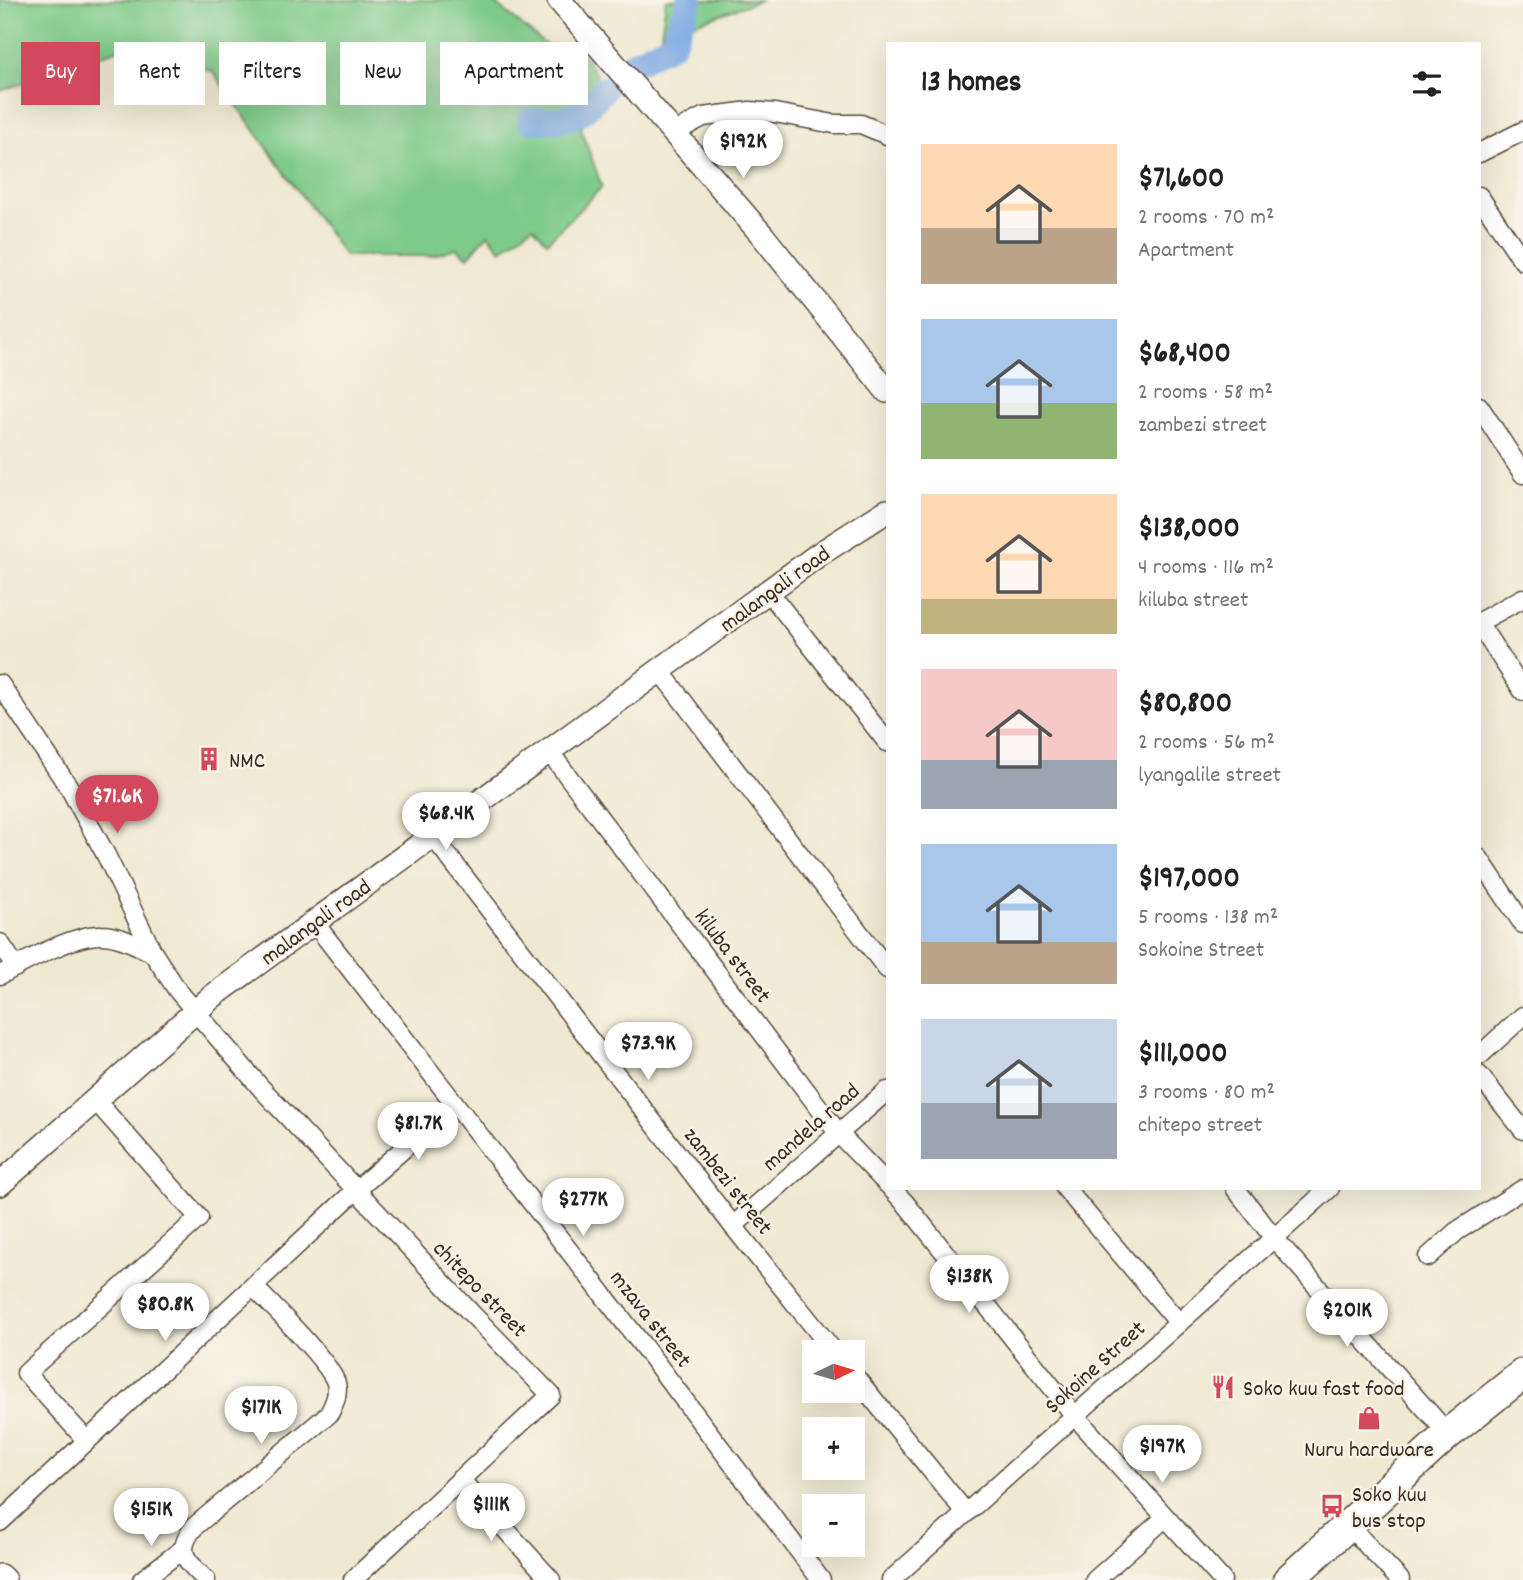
<!DOCTYPE html>
<html lang="en">
<head>
<meta charset="utf-8">
<style>
	:root { --surface:#fff; --page:#f2f2f2; --text:#202124; --muted:#757577; --accent:#d1495b }
	body { margin:0; font-family:Dekko,sans-serif; background:var(--page); color:var(--text); height:100vh; display:flex; flex-direction:column; font-size:26px; white-space:nowrap }
	* { box-sizing:border-box; margin:0 }
	p { font-size:23px; color:var(--muted) }
	.icon { flex:none; width:38px; height:38px; fill:none; stroke:currentColor; stroke-width:2; stroke-linecap:round; stroke-linejoin:round }
	.map { position:relative; flex:1; overflow:hidden }
	.details { position:absolute; left:886px; top:42px; width:595px; height:1148px; display:flex; flex-direction:column; background:var(--surface); border-radius:0px; box-shadow:0 7px 28px #0002 }
	.details>* { flex:none }
	.top-card { position:absolute; left:21px; top:42px; width:665px; height:63px; display:flex; gap:14px }
	.needle { width:46px; rotate:85deg }
	.controls { position:absolute; left:802px; top:1340px; display:grid; gap:14px }
	.controls a { display:grid; place-items:center; width:63px; height:63px; border-radius:0px; background:var(--surface); box-shadow:0 7px 28px #0002; font-size:35px }
	.price { position:absolute; translate:-50% -60px; padding:0 16px; border-radius:24px; background:#fff; color:#222; font-size:23px; line-height:46px; filter:drop-shadow(0 2px 4px #0008) }
	.price::after { content:''; position:absolute; left:50%; top:42px; width:21px; height:16px; margin-left:-10px; background:inherit; clip-path:polygon(0 0,100% 0,50% 100%) }
	.price.selected { background:var(--accent); color:#fff }
	ul { padding:0; list-style:none }
	li { display:flex; align-items:center; gap:21px; height:175px; padding:0 35px }
	li span { display:grid; place-items:center; flex:none; width:196px; height:140px; border-radius:0px; color:#555 }
	li>.icon { margin-inline-start:auto }
	span .icon { width:84px; height:84px; fill:#fffc; stroke-width:1 }
	li b { font-size:30px }
	h2 { display:flex; justify-content:space-between; align-items:center; height:84px; padding:0 35px; font-size:30px }
	.pill { padding:0 24px; border-radius:0px; background:var(--surface); box-shadow:0 7px 28px #0002; font-size:24px; line-height:63px }
	.pill.selected { background:var(--accent); color:#fff }
	.map>svg:first-child { display:block }
	.green { fill:#7eca89; stroke:#5c7a54; stroke-width:2 }
	.lines { fill:none; stroke-linecap:round; stroke-linejoin:round }
	.river { stroke:#7aa8e3; stroke-width:26 }
	.minor-casing { stroke:#564739; stroke-width:21 }
	.tertiary-casing { stroke:#564739; stroke-width:26 }
	.trunk-casing { stroke:#564739; stroke-width:33 }
	.minor { stroke:#fff; stroke-width:18 }
	.tertiary { stroke:#fff; stroke-width:23 }
	.trunk { stroke:#fff; stroke-width:30 }
	.labels { text-anchor:middle; stroke-width:5; stroke-linejoin:round; paint-order:stroke }
	.street-label { font-size:23px; fill:#3b2a1e; stroke:#f7f3e8 }
	.poi-label { font-size:23px; fill:#3b2a1e; stroke:#f7f3e8; text-anchor:start }
</style>
</head>
<body>
<div class="map">
<svg width="1523" height="1580" viewBox="0 0 1523 1580">
	<rect width="100%" height="100%" fill="#f7f3e8"/>
	<filter id="ink" filterUnits="userSpaceOnUse"><feTurbulence type="fractalNoise" baseFrequency=".0143" numOctaves="2"/><feDisplacementMap in="SourceGraphic" scale="14" xChannelSelector="R" yChannelSelector="G"/><feConvolveMatrix kernelMatrix="1 2 1 2 8 2 1 2 1" color-interpolation-filters="sRGB"/></filter>
	<filter id="wash" filterUnits="userSpaceOnUse"><feTurbulence type="fractalNoise" baseFrequency=".00686" numOctaves="4" result="noise"/><feDisplacementMap in="SourceGraphic" scale="28" xChannelSelector="R" yChannelSelector="G"/><feGaussianBlur stdDeviation="1.57" result="paint"/><feColorMatrix in="noise" values="0 0 0 0 0 0 0 0 0 0 0 0 0 0 0 0 0 1.4 0 .05"/><feComposite in="paint" operator="in"/></filter>
	<g filter="url(#wash)">
		<rect width="100%" height="100%" fill="#f0e9d2"/>
		<g class="green">
			<polygon points="0,0 491,0 547,46 577,44 604,89 581,129 602,187 547,242 533,226 501,250 488,234 468,257 456,248 431,256 345,256 212,71 119,49 0,91"/>
			<polygon points="666,0 761,0 661,35"/>
		</g>
		<g class="lines">
			<g class="river">
				<polyline points="634,63 672,44 690,0"/>
				<path d="M 530,121 C 573,119 575,122 604,89"/>
			</g>
		</g>
	</g>
	<g filter="url(#ink)">
		<g class="lines">
			<g class="minor-casing">
				<g id="minor">
					<polyline points="673,133 703,117 750,111 775,113 834,124 861,124 887,135"/>
					<polyline points="1479,153 1523,131"/>
					<polyline points="1479,196 1523,261"/>
					<polyline points="1479,406 1523,474"/>
					<polyline points="768,591 887,742"/>
					<polyline points="1479,622 1523,598"/>
					<polyline points="1479,624 1523,691"/>
					<polyline points="660,671 887,969"/>
					<polyline points="0,684 70,789 106,855 153,953 178,991 261,1088 470,1312 551,1395 353,1580"/>
					<polyline points="548,750 839,1134 887,1184"/>
					<polyline points="432,835 733,1226 835,1353"/>
					<polyline points="1479,858 1523,924"/>
					<polyline points="313,921 643,1346 821,1580"/>
					<polyline points="0,943 16,967"/>
					<path d="M 0,975 C 25,962 74,934 101,935 C 119,935 137,945 153,953"/>
					<polyline points="1479,1056 1523,1016"/>
					<polyline points="1479,1075 1523,1130"/>
					<polyline points="891,1188 906,1204 1075,1416 1222,1580"/>
					<polyline points="1065,1188 1179,1323"/>
					<polyline points="1235,1188 1274,1238 1448,1434"/>
					<polyline points="733,1226 887,1091"/>
					<polyline points="1428,1257 1457,1231 1523,1189"/>
					<polyline points="852,1373 966,1513"/>
					<polyline points="87,1441 26,1373 199,1218 96,1101"/>
					<polyline points="460,1479 551,1580"/>
					<polyline points="0,1522 355,1191 455,1104"/>
					<polyline points="1348,1525 1400,1580"/>
					<polyline points="142,1580 183,1549"/>
					<path d="M 206,1580 C 186,1560 174,1552 195,1526 L 329,1414 C 334,1404 339,1394 336,1383 C 330,1362 271,1305 254,1287"/>
					<polyline points="891,1580 1330,1188"/>
					<polyline points="1095,1580 1165,1518"/>
				</g>
			</g>
			<g class="tertiary-casing">
				<g id="tertiary">
					<polyline points="559,0 763,236 887,391"/>
					<polyline points="0,1184 213,996 818,555 887,511"/>
					<polyline points="0,1576 4,1580"/>
				</g>
			</g>
			<g class="trunk-casing">
				<polyline id="trunk" points="1288,1580 1448,1434 1523,1374"/>
			</g>
			<use href="#minor" class="minor"/>
			<use href="#tertiary" class="tertiary"/>
			<use href="#trunk" class="trunk"/>
		</g>
	</g>
	<defs>
		<g id="building-bare" transform="scale(1.89)"><path d="M-4-6H4V6H1V3H-1V6H-4ZM-2.5-4.3h1.7v1.8h-1.7ZM.8-4.3h1.7v1.8H.8ZM-2.5-1h1.7V.8h-1.7ZM.8-1h1.7V.8H.8Z" fill="#d1495b" stroke="#f7f3e8" stroke-width="2.5" paint-order="stroke"/></g>
		<g id="restaurant-bare" transform="scale(1.89)"><path d="M-5-6h1v4h1v-4h1v4h1v-4h1v5L-1.5 .5V6h-2V.5L-5-1ZM5-6V6H3V1.5H1.5Q1.5-4 5-6Z" fill="#d1495b" stroke="#f7f3e8" stroke-width="2.5" paint-order="stroke"/></g>
		<g id="shop-bare" transform="scale(1.89)"><path d="M-5-2.5h2.3a2.7 3.5 0 0 1 5.4 0H5L5.5 6h-11ZM-1.5-2.5h3a1.5 2.3 0 0 0-3 0Z" fill="#d1495b" stroke="#f7f3e8" stroke-width="2.5" paint-order="stroke"/></g>
		<g id="bus-bare" transform="scale(1.89)"><path d="M-5-6H5V4H4V6H2V4H-2V6H-4V4H-5ZM-3.5-4V0h7V-4ZM-3.5 1.2v1.5H-2V1.2ZM2 1.2v1.5H3.5V1.2Z" fill="#d1495b" stroke="#f7f3e8" stroke-width="2.5" paint-order="stroke"/></g>
	</defs>
	<g fill-rule="evenodd">
		<use href="#building-bare" x="209" y="759"/>
		<use href="#restaurant-bare" x="1223" y="1387"/>
		<use href="#shop-bare" x="1369" y="1418"/>
		<use href="#bus-bare" x="1332" y="1506"/>
	</g>
	<g class="labels">
		<g class="street-label">
			<text transform="translate(774 588) rotate(-36)" y="8">malangali road</text>
			<text transform="translate(315 921) rotate(-36)" y="8">malangali road</text>
			<text transform="translate(734 955) rotate(53)" y="8">kiluba street</text>
			<text transform="translate(810 1126) rotate(-41)" y="8">mandela road</text>
			<text transform="translate(729 1180) rotate(52)" y="8">zambezi street</text>
			<text transform="translate(481 1288) rotate(46)" y="8">chitepo street</text>
			<text transform="translate(652 1318) rotate(52)" y="8">mzava street</text>
			<text transform="translate(1094 1366) rotate(-42)" y="8">Sokoine Street</text>
		</g>
		<g class="poi-label">
			<text x="229" y="767">NMC</text>
			<text x="1243" y="1395">Soko kuu fast food</text>
			<text x="1369" y="1456" text-anchor="middle">Nuru hardware</text>
			<text x="1352" y="1501">Soko kuu<tspan x="1352" dy="26">bus stop</tspan></text>
		</g>
	</g>
</svg>
<div class="controls">
<a><svg class="needle" viewBox="-14 -14 28 28"><path d="M0-13l5 13h-10z" fill="#e53935"/><path d="M0 13l5-13h-10z" fill="#757577"/></svg></a>
<a>+</a>
<a>−</a>
</div>
<b class="price" style="left:743px;top:180px">$192K</b>
<b class="price selected" style="left:117px;top:835px">$71.6K</b>
<b class="price" style="left:446px;top:852px">$68.4K</b>
<b class="price" style="left:648px;top:1082px">$73.9K</b>
<b class="price" style="left:418px;top:1162px">$81.7K</b>
<b class="price" style="left:583px;top:1238px">$277K</b>
<b class="price" style="left:969px;top:1315px">$138K</b>
<b class="price" style="left:165px;top:1343px">$80.8K</b>
<b class="price" style="left:1347px;top:1349px">$201K</b>
<b class="price" style="left:261px;top:1446px">$171K</b>
<b class="price" style="left:1162px;top:1485px">$197K</b>
<b class="price" style="left:491px;top:1543px">$111K</b>
<b class="price" style="left:151px;top:1548px">$151K</b>
<div class="top-card">
<a class="pill selected">Buy</a>
<a class="pill">Rent</a>
<a class="pill">Filters</a>
<a class="pill">New</a>
<a class="pill">Apartment</a>
</div>
<section class="details">
<h2>13 homes<svg class="icon" aria-label="filters" viewBox="0 0 24 24"><path d="M4 7h16M4 17h16"/><circle cx="9" cy="7" r="2"/><circle cx="15" cy="17" r="2"/></svg></h2>
<ul>
<li><span style="background:linear-gradient(#ffd9b3 60%,#b9a48a 0)"><svg class="icon" aria-label="home" viewBox="0 0 24 24"><path d="M3 11l9-7 9 7M6 9v11h12V9"/></svg></span><div><b>$71,600</b><p>2 rooms · 70 m²</p><p>Apartment</p></div></li>
<li><span style="background:linear-gradient(#a9c7e8 60%,#8fb573 0)"><svg class="icon" aria-label="home" viewBox="0 0 24 24"><path d="M3 11l9-7 9 7M6 9v11h12V9"/></svg></span><div><b>$68,400</b><p>2 rooms · 58 m²</p><p>zambezi street</p></div></li>
<li><span style="background:linear-gradient(#ffd9b3 75%,#c2b280 0)"><svg class="icon" aria-label="home" viewBox="0 0 24 24"><path d="M3 11l9-7 9 7M6 9v11h12V9"/></svg></span><div><b>$138,000</b><p>4 rooms · 116 m²</p><p>kiluba street</p></div></li>
<li><span style="background:linear-gradient(#f6c9c9 65%,#9aa5b1 0)"><svg class="icon" aria-label="home" viewBox="0 0 24 24"><path d="M3 11l9-7 9 7M6 9v11h12V9"/></svg></span><div><b>$80,800</b><p>2 rooms · 56 m²</p><p>lyangalile street</p></div></li>
<li><span style="background:linear-gradient(#a9c7e8 70%,#b9a48a 0)"><svg class="icon" aria-label="home" viewBox="0 0 24 24"><path d="M3 11l9-7 9 7M6 9v11h12V9"/></svg></span><div><b>$197,000</b><p>5 rooms · 138 m²</p><p>Sokoine Street</p></div></li>
<li><span style="background:linear-gradient(#c9d6e8 60%,#9aa5b1 0)"><svg class="icon" aria-label="home" viewBox="0 0 24 24"><path d="M3 11l9-7 9 7M6 9v11h12V9"/></svg></span><div><b>$111,000</b><p>3 rooms · 80 m²</p><p>chitepo street</p></div></li>
</ul>
</section>
</div>
</body>
</html>
